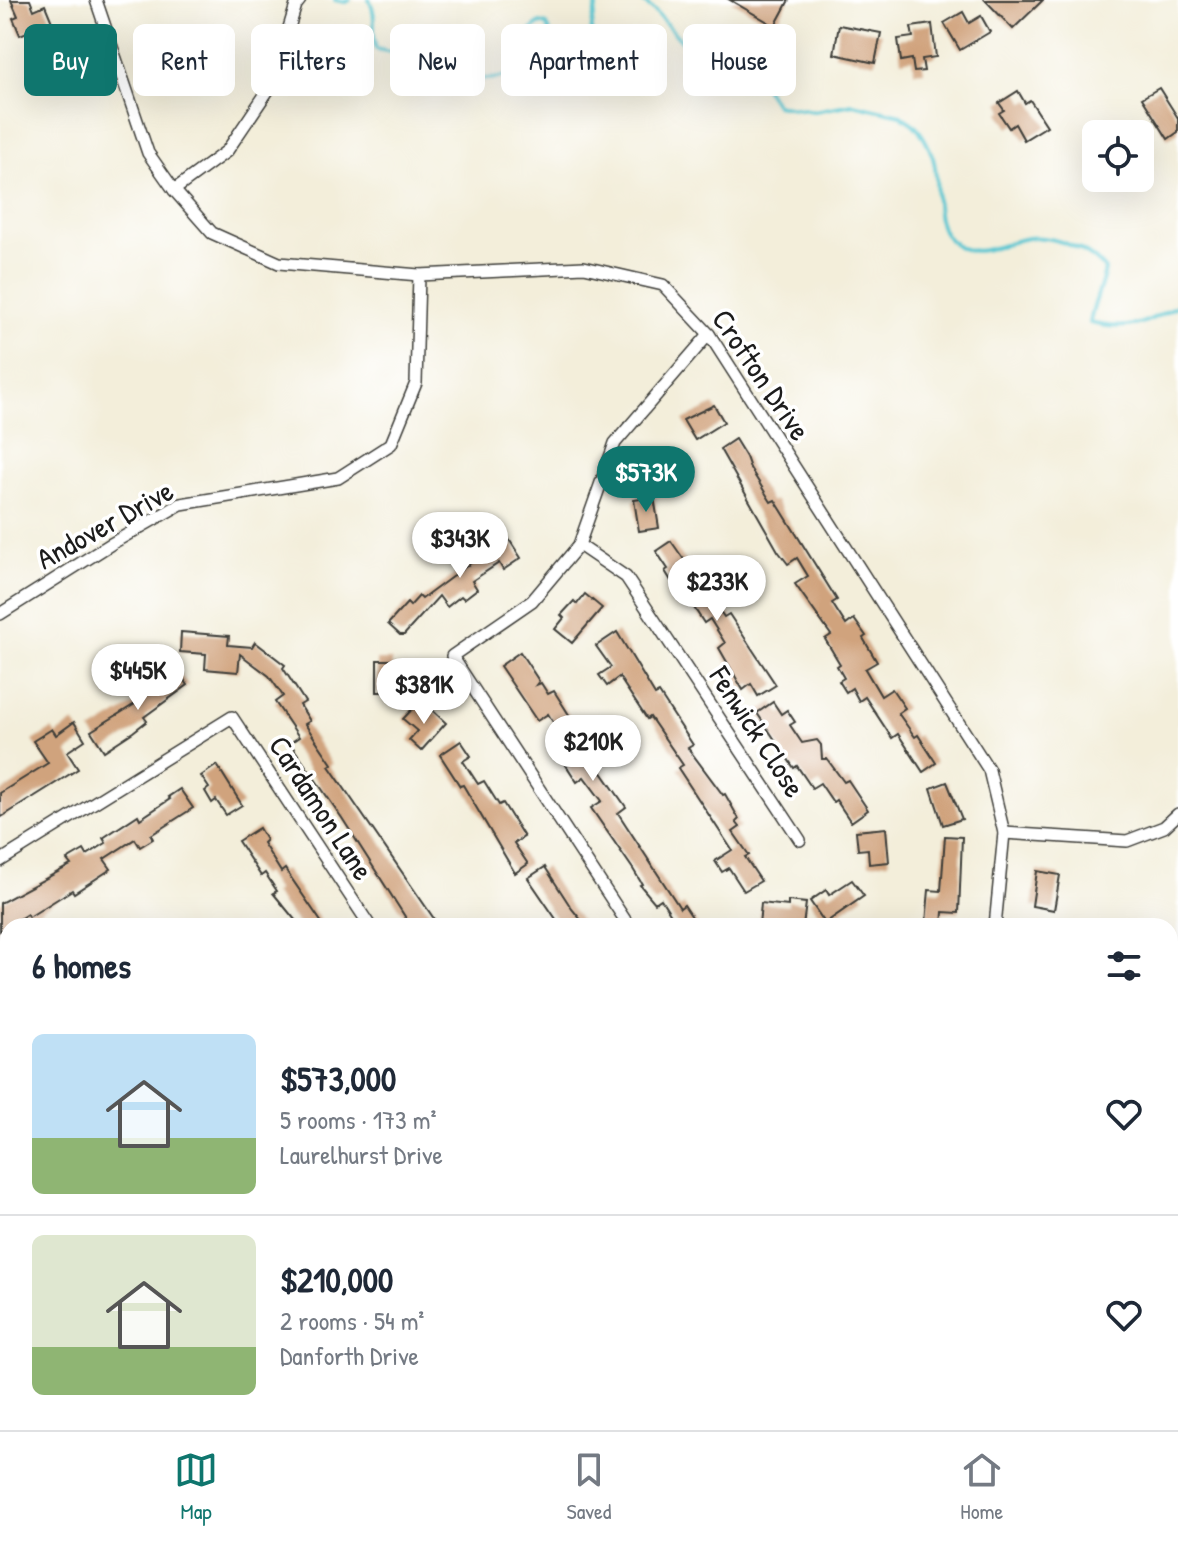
<!DOCTYPE html>
<html lang="en">
<head>
<meta charset="utf-8">
<style>
	:root { --surface:#fff; --page:#f6f6f7; --text:#1f2937; --muted:#747a83; --line:#e0e1e3; --accent:#0f766e }
	body { margin:0; font-family:"Patrick Hand",sans-serif; background:var(--page); color:var(--text); height:100vh; display:flex; flex-direction:column; font-size:30px; white-space:nowrap }
	* { box-sizing:border-box; margin:0 }
	p { font-size:26px; color:var(--muted) }
	.icon { flex:none; width:44px; height:44px; fill:none; stroke:currentColor; stroke-width:2; stroke-linecap:round; stroke-linejoin:round }
	.map { position:relative; flex:1; overflow:hidden }
	.side { position:absolute; left:0px; top:918px; width:1178px; height:512px; display:flex; flex-direction:column; background:var(--surface); border-radius:24px 24px 0 0; box-shadow:0 8px 32px #0002 }
	.side>* { flex:none }
	.hud { position:absolute; left:24px; top:24px; width:1130px; height:72px; display:flex; gap:16px }
	.fabs { position:absolute; left:1082px; top:120px; display:grid; gap:16px }
	.fabs a { display:grid; place-items:center; width:72px; height:72px; border-radius:12px; background:var(--surface); box-shadow:0 8px 32px #0002; font-size:40px }
	.price { position:absolute; translate:-50% -68px; padding:0 18px; border-radius:28px; background:#fff; color:#222; font-size:26px; line-height:52px; filter:drop-shadow(0 2px 4px #0008) }
	.price::after { content:''; position:absolute; left:50%; top:48px; width:24px; height:18px; margin-left:-12px; background:inherit; clip-path:polygon(0 0,100% 0,50% 100%) }
	.price.current { background:var(--accent); color:#fff }
	ul { padding:0; list-style:none }
	li { display:flex; align-items:center; gap:24px; height:200px; padding:0 32px }
	li+li { border-top:2px solid var(--line) }
	li span { display:grid; place-items:center; flex:none; width:224px; height:160px; border-radius:12px; color:#555 }
	li>.icon { margin-inline-start:auto }
	span .icon { width:96px; height:96px; fill:#fffc; stroke-width:1 }
	li b { font-size:34px }
	h2 { display:flex; justify-content:space-between; align-items:center; height:96px; padding:0 32px; font-size:34px }
	.pill { padding:0 28px; border-radius:12px; background:var(--surface); box-shadow:0 8px 32px #0002; font-size:28px; line-height:72px }
	.pill.current { background:var(--accent); color:#fff }
	.tabs { display:flex; justify-content:space-around; align-items:center; height:112px; border-top:2px solid var(--line); background:var(--surface); font-size:22px; color:var(--muted) }
	.tabs a { display:grid; justify-items:center; gap:4px }
	.tabs .current { color:var(--accent) }
	.map>svg:first-child { display:block }
	.green { fill:#a9cb74; stroke:#627448; stroke-width:2 }
	.lines { fill:none; stroke-linecap:round; stroke-linejoin:round }
	.stream { stroke:#5bc7d2; stroke-width:4 }
	.building { fill:#d0a37d }
	.minor-casing { stroke:#3c3c38; stroke-width:14 }
	.tertiary-casing { stroke:#3c3c38; stroke-width:17 }
	.minor { stroke:#fff; stroke-width:11 }
	.tertiary { stroke:#fff; stroke-width:14 }
	.labels { text-anchor:middle; stroke-width:7; stroke-linejoin:round; paint-order:stroke }
	.street-label { font-size:30px; fill:#1c1c1c; stroke:#fff }
</style>
</head>
<body>
<div class="map">
<svg width="1178" height="1430" viewBox="0 0 1178 1430">
	<rect width="100%" height="100%" fill="#fff"/>
	<filter id="ink" filterUnits="userSpaceOnUse"><feTurbulence type="fractalNoise" baseFrequency=".0125" numOctaves="2"/><feDisplacementMap in="SourceGraphic" scale="16" xChannelSelector="R" yChannelSelector="G"/><feConvolveMatrix kernelMatrix="1 2 1 2 8 2 1 2 1" color-interpolation-filters="sRGB"/></filter>
	<filter id="wash" filterUnits="userSpaceOnUse"><feTurbulence type="fractalNoise" baseFrequency=".006" numOctaves="4" result="noise"/><feDisplacementMap in="SourceGraphic" scale="32" xChannelSelector="R" yChannelSelector="G"/><feGaussianBlur stdDeviation="1.8" result="paint"/><feColorMatrix in="noise" values="0 0 0 0 0 0 0 0 0 0 0 0 0 0 0 0 0 1.4 0 .05"/><feComposite in="paint" operator="in"/></filter>
	<g filter="url(#wash)">
		<rect width="100%" height="100%" fill="#f3eeda"/>
		<polygon class="green" points="8,1196 8,1422 314,1422 319,1430 0,1430 0,1201"/>
		<g class="lines">
			<g class="stream">
				<polyline points="335,0 346,2 350,0"/>
				<path d="M 369,0 C 378,15 371,32 376,49 L 390,52 L 405,34 L 412,29 C 442,37 442,71 473,77 C 532,89 510,42 540,23 L 547,25 L 564,66 L 583,70 L 589,69 L 594,45 C 588,33 594,17 597,4 L 606,0"/>
				<path d="M 640,0 L 655,11 L 700,62 L 754,70 L 776,105 L 814,111 L 853,104 L 901,115 C 905,120 911,121 915,126 C 923,134 930,148 933,158 C 942,186 927,225 956,245 C 979,260 1006,241 1028,238 C 1053,235 1091,250 1105,270 C 1101,289 1093,304 1090,323 C 1129,332 1144,324 1178,305"/>
			</g>
		</g>
		<g id="blocks">
			<g class="building">
				<polygon points="11,0 30,0 34,10 45,5 52,22 20,35 13,18 18,16"/>
				<polygon points="730,0 789,0 775,26"/>
				<polygon points="985,0 1043,0 1013,29"/>
				<polygon points="963,12 969,23 981,16 990,32 960,50 944,23"/>
				<polygon points="932,24 936,57 922,59 924,71 914,72 912,59 901,61 898,39 913,37 911,27"/>
				<polygon points="839,25 881,33 875,63 834,54"/>
				<polygon points="1159,88 1178,118 1178,132 1168,139 1142,98"/>
				<polygon points="1018,91 1025,103 1030,100 1047,126 1024,140 1015,124 1009,128 999,113 1004,110 999,103"/>
				<polygon points="714,405 724,422 695,440 683,420"/>
				<polygon points="735,439 746,457 750,468 771,502 775,500 837,600 832,603 846,625 854,619 866,636 863,638 877,662 865,669 881,696 892,689 905,708 898,713 915,737 918,735 936,763 923,772 898,734 892,738 865,697 859,701 852,688 846,692 839,681 844,678 837,666 840,664 825,639 831,635 795,584 808,576 797,558 788,564 778,551 720,449"/>
				<polygon points="654,497 659,528 639,531 634,500"/>
				<polygon points="503,530 521,558 503,570 499,563 472,581 477,589 464,599 461,596 447,607 439,596 404,635 400,635 388,624 407,603 410,606 419,596 422,599 472,562 467,553"/>
				<polygon points="671,541 724,617 729,614 776,685 758,696 751,684 743,690 719,648 725,643 710,619 704,623 689,600 685,603 665,571 668,569 656,551"/>
				<polygon points="585,594 602,608 572,643 555,629 564,618 561,615 574,601 577,604"/>
				<polygon points="181,632 229,636 228,645 252,647 255,642 285,665 283,668 305,702 300,705 310,721 305,724 332,764 329,766 439,926 411,926 342,818 290,743 299,737 275,702 283,696 269,676 240,654 238,672 205,669 206,654 180,652"/>
				<polygon points="617,632 655,695 659,693 693,745 688,748 723,795 725,794 739,819 736,822 740,827 733,832 749,855 745,857 761,881 744,891 729,868 722,872 715,861 732,850 678,768 683,765 650,717 647,719 619,677 607,686 599,675 611,667 596,646"/>
				<polygon points="520,652 539,681 536,685 541,683 548,694 554,691 571,718 566,721 626,807 618,813 680,908 684,905 698,926 678,926 661,899 655,903 640,885 642,884 633,869 591,808 602,801 584,777 577,782 566,765 571,762 558,742 563,738 548,714 537,721 500,666"/>
				<polygon points="377,660 392,660 392,679 406,679 406,692 377,692"/>
				<polygon points="174,672 178,672 188,685 144,717 147,721 133,732 104,751 91,731 143,699 140,696"/>
				<polygon points="773,702 781,714 787,710 795,722 790,725 802,743 817,740 821,745 822,759 827,759 844,782 848,780 868,810 851,822 836,800 833,802 820,783 812,788 797,766 794,768 757,713"/>
				<polygon points="417,704 427,713 431,709 446,723 421,751 409,740 417,731 403,719"/>
				<polygon points="74,722 85,740 67,752 78,769 0,818 0,793 48,763 33,741 52,729 56,735"/>
				<polygon points="461,741 471,756 463,761 478,784 484,781 499,805 503,803 524,837 514,843 528,864 515,873 463,785 460,786 440,755"/>
				<polygon points="217,765 242,805 226,815 216,800 212,803 205,791 209,788 201,776"/>
				<polygon points="947,782 962,819 943,825 931,788"/>
				<polygon points="180,789 193,808 151,835 153,839 140,847 135,839 104,859 111,869 74,893 72,890 29,917 27,914 0,931 0,903 71,865 67,860 84,850 87,855 106,843 103,838 138,815 140,819 170,799 168,797"/>
				<polygon points="259,828 266,840 263,843 281,872 285,869 324,926 300,926 273,893 277,891 265,873 261,876 238,841"/>
				<polygon points="886,828 889,862 869,864 868,849 858,850 856,831"/>
				<polygon points="945,836 962,837 959,913 943,912 942,925 926,923 929,890 941,891"/>
				<polygon points="545,867 572,909 586,926 545,926 556,919 528,878"/>
				<polygon points="1037,871 1060,875 1054,910 1032,906"/>
				<polygon points="852,880 864,896 825,923 810,901 826,890 829,895"/>
				<polygon points="788,901 806,903 803,926 759,926 761,903 788,906"/>
			</g>
		</g>
	</g>
	<g filter="url(#ink)">
		<use href="#blocks" fill-opacity="0" stroke="#3c3c38" stroke-width="2"/>
		<g class="lines">
			<g class="minor-casing">
				<g id="minor">
					<polyline points="96,0 148,153 174,190 212,233 279,263 419,275 584,267 663,285 709,334 989,770 1004,833 995,926"/>
					<polyline points="174,190 227,151 271,86 296,5 300,0"/>
					<polyline points="579,545 626,577 800,840"/>
					<polyline points="0,614 111,544 181,504 338,478 391,444 416,383 419,275"/>
					<polyline points="1004,833 1127,841 1164,827 1178,814"/>
					<polyline points="0,861 232,717 370,926"/>
					<polyline points="629,926 452,656 532,601 579,545 615,443 709,334"/>
					<polyline points="1170,1084 1178,1081"/>
					<polyline points="1170,1178 1178,1190"/>
					<polyline points="805,1422 811,1430"/>
					<polyline points="1071,1422 1076,1430"/>
				</g>
			</g>
			<g class="tertiary-casing">
				<g id="tertiary">
					<polyline points="0,1026 8,1027"/>
					<polyline points="439,1422 445,1430"/>
				</g>
			</g>
			<use href="#minor" class="minor"/>
			<use href="#tertiary" class="tertiary"/>
		</g>
	</g>
	<g class="labels">
		<g class="street-label">
			<text transform="translate(761 375) rotate(56)" y="10">Crofton Drive</text>
			<text transform="translate(105 525) rotate(-29)" y="10">Andover Drive</text>
			<text transform="translate(757 732) rotate(57)" y="10">Fenwick Close</text>
			<text transform="translate(321 808) rotate(57)" y="10">Cardamon Lane</text>
		</g>
	</g>
</svg>
<div class="fabs">
<a><svg class="icon" aria-label="locate" viewBox="0 0 24 24"><circle cx="12" cy="12" r="6"/><path d="M12 2v4M12 18v4M2 12h4M18 12h4"/></svg></a>
</div>
<b class="price current" style="left:646px;top:514px">$573K</b>
<b class="price" style="left:460px;top:580px">$343K</b>
<b class="price" style="left:717px;top:623px">$233K</b>
<b class="price" style="left:138px;top:712px">$445K</b>
<b class="price" style="left:424px;top:726px">$381K</b>
<b class="price" style="left:593px;top:783px">$210K</b>
<div class="hud">
<a class="pill current">Buy</a>
<a class="pill">Rent</a>
<a class="pill">Filters</a>
<a class="pill">New</a>
<a class="pill">Apartment</a>
<a class="pill">House</a>
</div>
<section class="side">
<h2>6 homes<svg class="icon" aria-label="filters" viewBox="0 0 24 24"><path d="M4 7h16M4 17h16"/><circle cx="9" cy="7" r="2"/><circle cx="15" cy="17" r="2"/></svg></h2>
<ul>
<li><span style="background:linear-gradient(#bfe0f5 65%,#8fb573 0)"><svg class="icon" aria-label="home" viewBox="0 0 24 24"><path d="M3 11l9-7 9 7M6 9v11h12V9"/></svg></span><div><b>$573,000</b><p>5 rooms · 173 m²</p><p>Laurelhurst Drive</p></div><svg class="icon" aria-label="heart" viewBox="0 0 24 24"><path d="M12 20l-8-8c-3-5 5-10 8-4 3-6 11-1 8 4z"/></svg></li>
<li><span style="background:linear-gradient(#dfe7d0 70%,#8fb573 0)"><svg class="icon" aria-label="home" viewBox="0 0 24 24"><path d="M3 11l9-7 9 7M6 9v11h12V9"/></svg></span><div><b>$210,000</b><p>2 rooms · 54 m²</p><p>Danforth Drive</p></div><svg class="icon" aria-label="heart" viewBox="0 0 24 24"><path d="M12 20l-8-8c-3-5 5-10 8-4 3-6 11-1 8 4z"/></svg></li>
</ul>
</section>
</div>
<nav class="tabs">
<a class="current"><svg class="icon" aria-label="map" viewBox="0 0 24 24"><path d="M3 6l6-2 6 2 6-2v14l-6 2-6-2-6 2zM9 4v14M15 6v14"/></svg>Map</a>
<a><svg class="icon" aria-label="saved" viewBox="0 0 24 24"><path d="M7 4h10v16l-5-4-5 4z"/></svg>Saved</a>
<a><svg class="icon" aria-label="home" viewBox="0 0 24 24"><path d="M3 11l9-7 9 7M6 9v11h12V9"/></svg>Home</a>
</nav>
</body>
</html>
